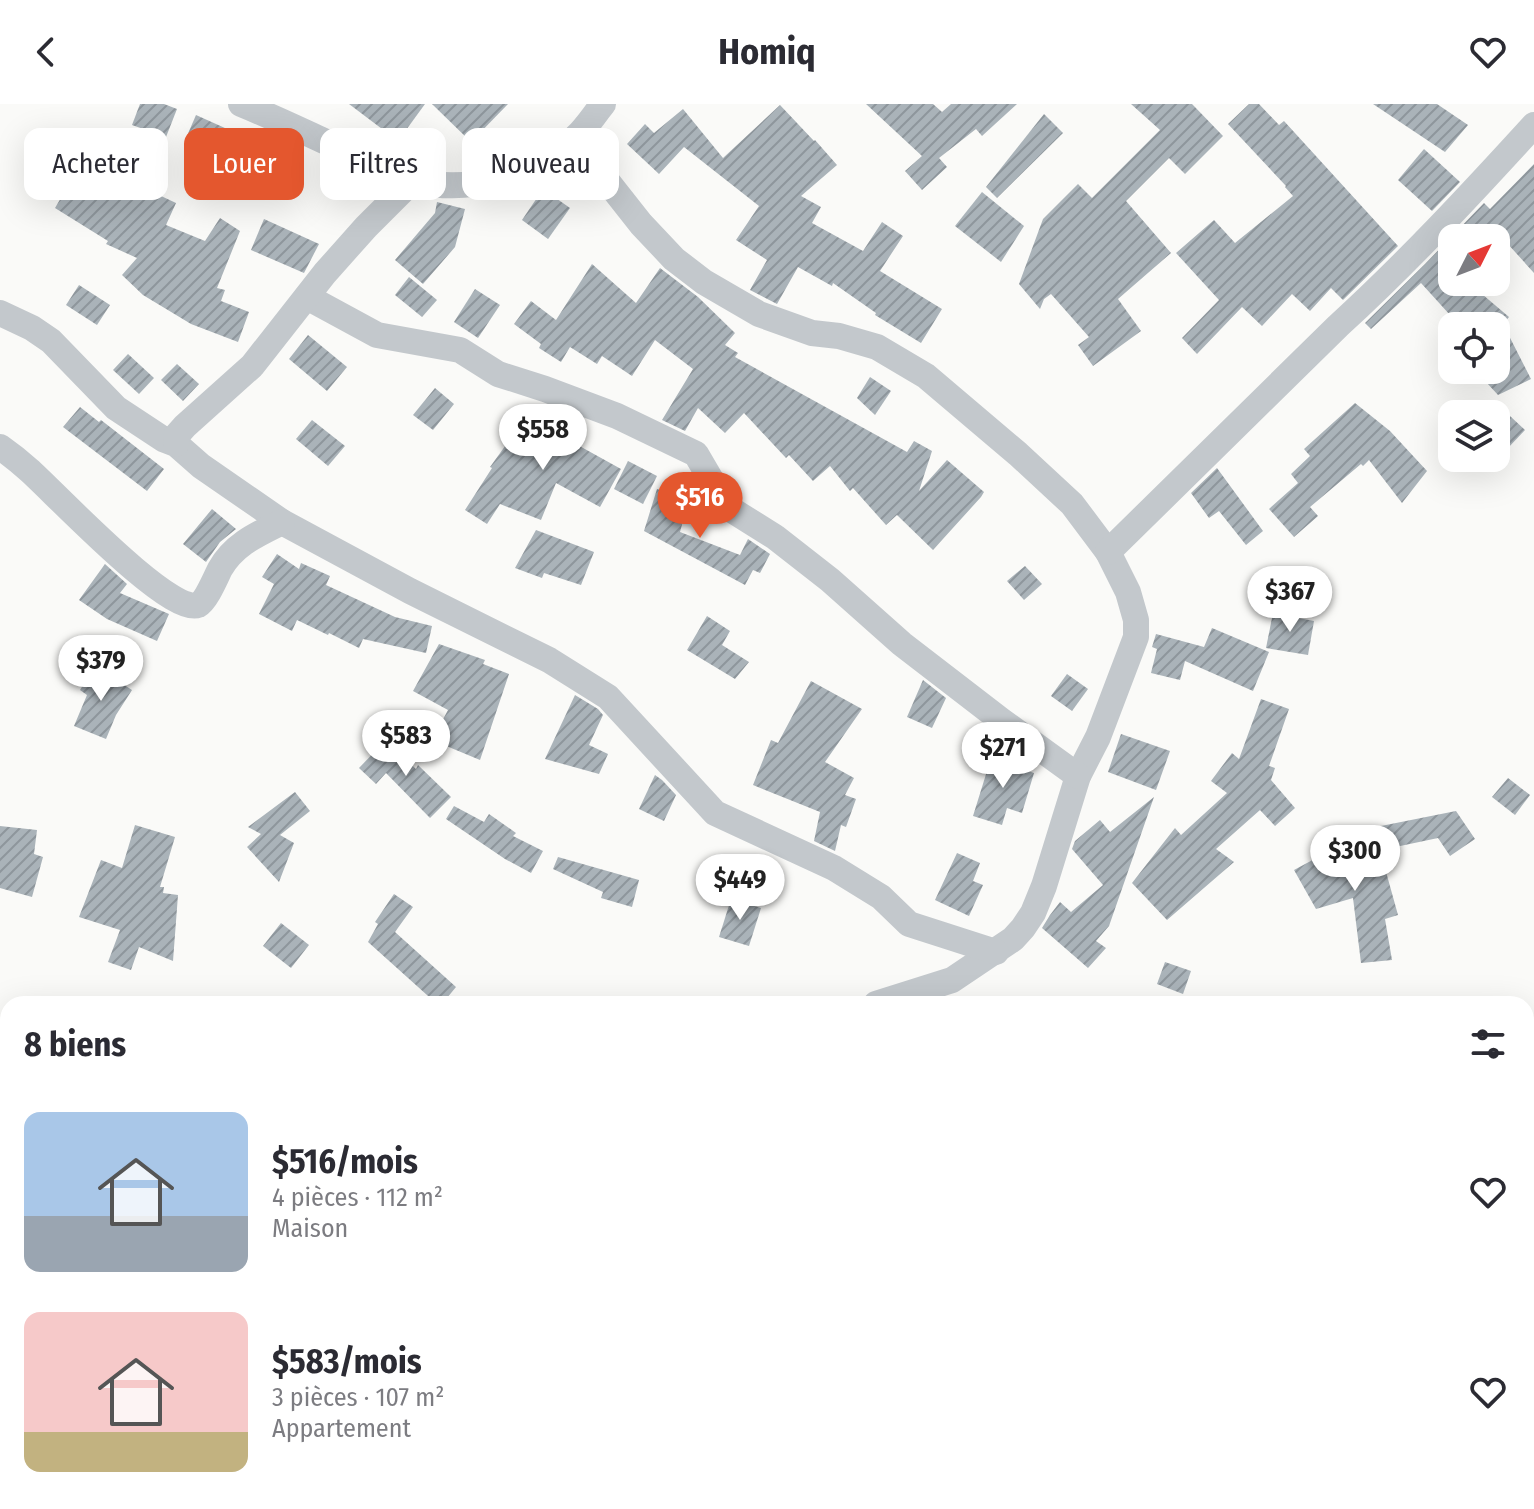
<!DOCTYPE html>
<html lang="fr">
<head>
<meta charset="utf-8">
<style>
	:root { --surface:#fff; --page:#f7f7f7; --text:#2b2b33; --muted:#7c7c81; --accent:#e4572e }
	body { margin:0; font-family:"Fira Sans Condensed",sans-serif; background:var(--page); color:var(--text); height:100vh; display:flex; flex-direction:column; font-size:30px; white-space:nowrap }
	* { box-sizing:border-box; margin:0 }
	p { font-size:26px; color:var(--muted) }
	.icon { flex:none; width:44px; height:44px; fill:none; stroke:currentColor; stroke-width:2; stroke-linecap:round; stroke-linejoin:round }
	.map { position:relative; flex:1; overflow:hidden }
	.drawer { position:absolute; left:0px; top:892px; width:1534px; height:514px; display:flex; flex-direction:column; background:var(--surface); border-radius:24px 24px 0 0; box-shadow:0 8px 32px #0002 }
	.drawer>* { flex:none }
	.guide { position:absolute; left:24px; top:24px; width:800px; height:72px; display:flex; gap:16px }
	.needle { width:52px; rotate:48deg }
	.controls { position:absolute; left:1438px; top:120px; display:grid; gap:16px }
	.controls a { display:grid; place-items:center; width:72px; height:72px; border-radius:16px; background:var(--surface); box-shadow:0 8px 32px #0002; font-size:40px }
	.price { position:absolute; translate:-50% -68px; padding:0 18px; border-radius:28px; background:#fff; color:#222; font-size:26px; line-height:52px; filter:drop-shadow(0 2px 4px #0008) }
	.price::after { content:''; position:absolute; left:50%; top:48px; width:24px; height:18px; margin-left:-12px; background:inherit; clip-path:polygon(0 0,100% 0,50% 100%) }
	.price.selected { background:var(--accent); color:#fff }
	ul { padding:0; list-style:none }
	li { display:flex; align-items:center; gap:24px; height:200px; padding:0 24px }
	li span { display:grid; place-items:center; flex:none; width:224px; height:160px; border-radius:16px; color:#555 }
	li>.icon { margin-inline-start:auto }
	span .icon { width:96px; height:96px; fill:#fffc; stroke-width:1 }
	li b { font-size:34px }
	h2 { display:flex; justify-content:space-between; align-items:center; height:96px; padding:0 24px; font-size:34px }
	.chip { padding:0 28px; border-radius:16px; background:var(--surface); box-shadow:0 8px 32px #0002; font-size:28px; line-height:72px }
	.chip.selected { background:var(--accent); color:#fff }
	header { display:flex; justify-content:space-between; align-items:center; height:104px; padding:0 24px; background:var(--surface); font-size:36px; font-weight:700 }
	.map>svg:first-child { display:block }
	.building { fill:url(#building-hatch) }
	.lines { fill:none; stroke-linecap:round; stroke-linejoin:round }
	.minor { stroke:#c3c8cc; stroke-width:26 }
</style>
</head>
<body>
<header><svg class="icon" aria-label="back" viewBox="0 0 24 24"><path d="M15 5l-7 7 7 7"/></svg>Homiq<svg class="icon" aria-label="heart" viewBox="0 0 24 24"><path d="M12 20l-8-8c-3-5 5-10 8-4 3-6 11-1 8 4z"/></svg></header>
<div class="map">
<svg width="1534" height="1405" viewBox="0 0 1534 1405">
	<defs>
		<pattern id="building-hatch" width="6" height="6" patternUnits="userSpaceOnUse" patternTransform="scale(2)"><rect width="6" height="6" fill="#aab3b9"/><path d="M-1 1l2-2M0 6l6-6M5 7l2-2" fill="none" stroke="#8e969c"/></pattern>
	</defs>
	<rect width="100%" height="100%" fill="#fafaf8"/>
	<g class="building">
		<polygon points="140,0 164,0 177,5 166,33 132,21"/>
		<polygon points="349,0 425,0 398,37"/>
		<polygon points="432,0 508,0 471,38"/>
		<polygon points="866,0 933,0 942,8 951,0 1017,0 982,32 976,25 939,54 947,63 922,86 905,67 922,52"/>
		<polygon points="1131,0 1192,0 1223,32 1185,70 1169,54 1126,97 1171,149 1118,195 1141,227 1093,262 1078,241 1089,233 1051,190 1044,195 1040,205 1019,180 1043,115 1078,80 1092,94 1160,26"/>
		<polygon points="1249,0 1259,0 1279,21 1284,17 1398,142 1343,196 1331,184 1310,207 1292,190 1262,222 1242,203 1197,250 1182,234 1219,196 1176,149 1214,116 1235,139 1293,92 1285,83 1286,82 1228,20"/>
		<polygon points="1373,0 1437,0 1468,21 1445,48"/>
		<polygon points="780,1 814,37 815,36 837,61 801,92 821,103 812,119 863,147 882,118 903,132 880,167 942,205 921,239 875,211 876,209 833,179 832,182 798,163 777,200 750,186 767,156 736,136 759,102 684,43 659,70 627,40 645,20 654,29 683,5 723,54"/>
		<polygon points="1044,10 1063,29 997,94 986,83"/>
		<polygon points="196,11 265,42 258,63 187,32"/>
		<polygon points="1424,45 1460,78 1432,107 1398,76"/>
		<polygon points="120,51 148,63 144,84 176,99 166,121 205,137 220,114 240,127 217,184 225,186 221,197 249,208 238,238 191,220 143,191 122,171 137,154 106,140 108,137 55,104 75,70 111,92"/>
		<polygon points="1534,60 1534,169 1507,139 1496,151 1496,134 1452,134 1452,178 1470,178 1469,179 1509,213 1503,220 1531,275 1498,291 1475,266 1496,266 1496,222 1460,222 1421,179 1371,225 1365,219 1425,160 1484,99 1490,105"/>
		<polygon points="543,85 570,104 548,135 522,116"/>
		<polygon points="982,88 1024,122 1001,158 955,122"/>
		<polygon points="437,98 465,105 455,143 423,180 395,156 435,109"/>
		<polygon points="264,115 319,140 304,169 251,146"/>
		<polygon points="592,160 636,199 660,164 698,193 735,229 725,241 738,249 735,253 907,348 914,337 932,347 919,387 947,356 984,388 981,393 933,446 897,411 886,421 853,384 850,387 830,362 813,377 789,351 786,354 744,309 725,329 698,304 685,327 662,316 693,265 655,236 632,272 602,252 597,260 570,243 561,258 539,244 541,240 514,220 531,197 556,216"/>
		<polygon points="409,173 437,196 422,213 395,191"/>
		<polygon points="79,181 110,201 97,221 66,201"/>
		<polygon points="475,185 500,201 478,234 454,218"/>
		<polygon points="308,231 347,263 327,287 289,255"/>
		<polygon points="128,250 154,274 139,290 113,266"/>
		<polygon points="177,260 199,280 183,297 161,276"/>
		<polygon points="870,273 891,287 875,311 857,294"/>
		<polygon points="435,284 454,300 433,326 413,311"/>
		<polygon points="1355,299 1390,327 1427,367 1402,399 1369,356 1363,362 1361,360 1310,403 1318,412 1294,433 1269,405 1298,379 1291,370 1310,352 1304,345"/>
		<polygon points="1496,299 1525,326 1507,345 1496,334"/>
		<polygon points="546,302 577,314 565,334 621,365 600,403 556,379 541,416 500,400 487,420 465,406 492,364 490,363 508,338 527,351"/>
		<polygon points="80,303 99,318 101,316 164,365 147,387 63,323"/>
		<polygon points="312,316 345,342 328,362 296,335"/>
		<polygon points="628,357 657,372 643,400 614,385"/>
		<polygon points="1217,364 1263,427 1246,441 1219,407 1209,414 1191,389"/>
		<polygon points="657,385 689,395 680,428 740,451 748,435 770,450 760,469 753,466 745,481 644,427"/>
		<polygon points="212,405 236,425 220,438 206,458 183,440"/>
		<polygon points="536,426 594,448 581,481 544,469 542,474 515,464"/>
		<polygon points="277,450 299,465 301,459 330,472 326,481 395,513 432,522 426,549 363,535 359,544 329,529 328,531 297,516 292,527 259,510 274,480 262,473"/>
		<polygon points="105,460 127,480 120,489 169,510 157,537 107,515 79,496"/>
		<polygon points="1025,462 1042,480 1024,496 1007,477"/>
		<polygon points="1273,509 1314,517 1308,551 1266,544"/>
		<polygon points="707,512 730,527 722,541 749,558 735,575 687,546"/>
		<polygon points="1212,524 1269,548 1253,587 1185,557 1180,576 1151,569 1157,545 1152,543 1156,530 1204,543"/>
		<polygon points="439,540 485,556 483,560 509,570 480,656 432,636 448,606 413,587"/>
		<polygon points="95,562 132,586 116,611 106,635 74,622 87,591 80,586"/>
		<polygon points="1067,570 1088,585 1072,607 1051,592"/>
		<polygon points="923,576 946,594 932,624 907,613"/>
		<polygon points="811,577 862,605 825,658 854,674 845,691 856,695 846,723 841,721 835,747 814,737 820,708 753,681 771,636 778,639"/>
		<polygon points="575,591 598,605 603,611 589,641 608,650 599,670 545,655"/>
		<polygon points="1261,595 1289,605 1269,662 1275,664 1271,676 1295,704 1275,722 1260,706 1216,745 1234,758 1167,816 1132,779 1175,724 1181,731 1227,689 1211,677 1232,649 1239,655"/>
		<polygon points="1121,630 1170,647 1156,686 1108,668"/>
		<polygon points="386,636 416,665 418,661 451,693 430,714 386,669 376,680 359,664"/>
		<polygon points="992,651 1020,660 1019,664 1034,669 1022,709 1007,704 1002,721 973,712"/>
		<polygon points="655,671 662,676 676,691 664,717 639,705"/>
		<polygon points="1508,674 1530,691 1515,711 1492,693"/>
		<polygon points="295,688 310,707 280,731 294,739 279,778 247,743 261,730 248,723"/>
		<polygon points="1154,693 1109,822 1096,837 1106,844 1088,864 1042,824 1050,811 1060,798 1071,808 1103,781 1072,745 1075,737 1100,716 1110,728"/>
		<polygon points="454,702 484,718 489,710 516,729 513,732 543,747 531,769 505,755 446,715"/>
		<polygon points="1456,707 1475,735 1450,752 1438,734 1386,745 1381,722"/>
		<polygon points="135,721 175,733 160,783 164,783 163,789 178,791 173,857 139,843 131,866 108,858 120,826 79,813 101,756 122,764"/>
		<polygon points="0,722 37,726 34,750 43,753 32,793 0,784"/>
		<polygon points="1378,739 1398,811 1385,815 1392,856 1361,859 1353,794 1316,805 1294,766 1333,745"/>
		<polygon points="957,749 980,759 973,777 983,781 969,812 935,796"/>
		<polygon points="558,753 639,776 632,803 601,794 603,788 553,765"/>
		<polygon points="394,790 413,803 395,828 456,883 442,900 437,900 368,838 378,820 375,818"/>
		<polygon points="731,795 761,804 749,842 719,833"/>
		<polygon points="281,819 309,841 291,864 263,842"/>
		<polygon points="1165,858 1191,867 1183,890 1157,880"/>
	</g>
	<g class="lines">
		<g class="minor">
			<path d="M 241,0 C 283,17 323,37 365,56 C 381,63 398,73 416,77 C 469,90 536,72 576,33 C 586,24 594,11 603,0"/>
			<polyline points="577,33 600,68 641,120 674,155 704,178 759,210 812,229 839,232 877,243 926,272 1018,350 1072,400 1108,448 1128,488 1136,516 1136,533 1098,633 1078,672 1044,782 1033,809 1023,824 1013,835 952,876 876,900"/>
			<polyline points="307,193 377,231 460,246 498,270 545,285 617,312 696,350 727,403 775,433 830,476 902,540 1002,617 1078,672"/>
			<polyline points="0,209 32,224 51,237 116,304 163,335 176,340 201,362 282,418 410,487 549,556 608,593 715,709 834,764 881,793 909,820 996,848"/>
			<polyline points="176,340 177,331 185,322 252,262 325,169 366,123 412,77"/>
			<path d="M 0,343 C 10,350 20,358 29,366 C 53,387 170,512 198,501 C 206,497 216,473 220,465 C 234,440 258,430 282,418"/>
			<path d="M 1108,448 L 1338,222 C 1407,159 1471,90 1534,21"/>
			<polyline points="0,1149 8,1153"/>
			<polyline points="0,1378 8,1373"/>
		</g>
	</g>
</svg>
<div class="controls">
<a><svg class="needle" viewBox="-14 -14 28 28"><path d="M0-13l5 13h-10z" fill="#e53935"/><path d="M0 13l5-13h-10z" fill="#7c7c81"/></svg></a>
<a><svg class="icon" aria-label="locate" viewBox="0 0 24 24"><circle cx="12" cy="12" r="6"/><path d="M12 2v4M12 18v4M2 12h4M18 12h4"/></svg></a>
<a><svg class="icon" aria-label="layers" viewBox="0 0 24 24"><path d="M12 4l9 5-9 5-9-5zM3 14l9 5 9-5"/></svg></a>
</div>
<b class="price" style="left:543px;top:368px">$558</b>
<b class="price selected" style="left:700px;top:436px">$516</b>
<b class="price" style="left:1290px;top:530px">$367</b>
<b class="price" style="left:101px;top:599px">$379</b>
<b class="price" style="left:406px;top:674px">$583</b>
<b class="price" style="left:1003px;top:686px">$271</b>
<b class="price" style="left:1355px;top:789px">$300</b>
<b class="price" style="left:740px;top:818px">$449</b>
<div class="guide">
<a class="chip">Acheter</a>
<a class="chip selected">Louer</a>
<a class="chip">Filtres</a>
<a class="chip">Nouveau</a>
</div>
<section class="drawer">
<h2>8 biens<svg class="icon" aria-label="filters" viewBox="0 0 24 24"><path d="M4 7h16M4 17h16"/><circle cx="9" cy="7" r="2"/><circle cx="15" cy="17" r="2"/></svg></h2>
<ul>
<li><span style="background:linear-gradient(#a9c7e8 65%,#9aa5b1 0)"><svg class="icon" aria-label="home" viewBox="0 0 24 24"><path d="M3 11l9-7 9 7M6 9v11h12V9"/></svg></span><div><b>$516/mois</b><p>4 pièces · 112 m²</p><p>Maison</p></div><svg class="icon" aria-label="heart" viewBox="0 0 24 24"><path d="M12 20l-8-8c-3-5 5-10 8-4 3-6 11-1 8 4z"/></svg></li>
<li><span style="background:linear-gradient(#f6c9c9 75%,#c2b280 0)"><svg class="icon" aria-label="home" viewBox="0 0 24 24"><path d="M3 11l9-7 9 7M6 9v11h12V9"/></svg></span><div><b>$583/mois</b><p>3 pièces · 107 m²</p><p>Appartement</p></div><svg class="icon" aria-label="heart" viewBox="0 0 24 24"><path d="M12 20l-8-8c-3-5 5-10 8-4 3-6 11-1 8 4z"/></svg></li>
</ul>
</section>
</div>
</body>
</html>
